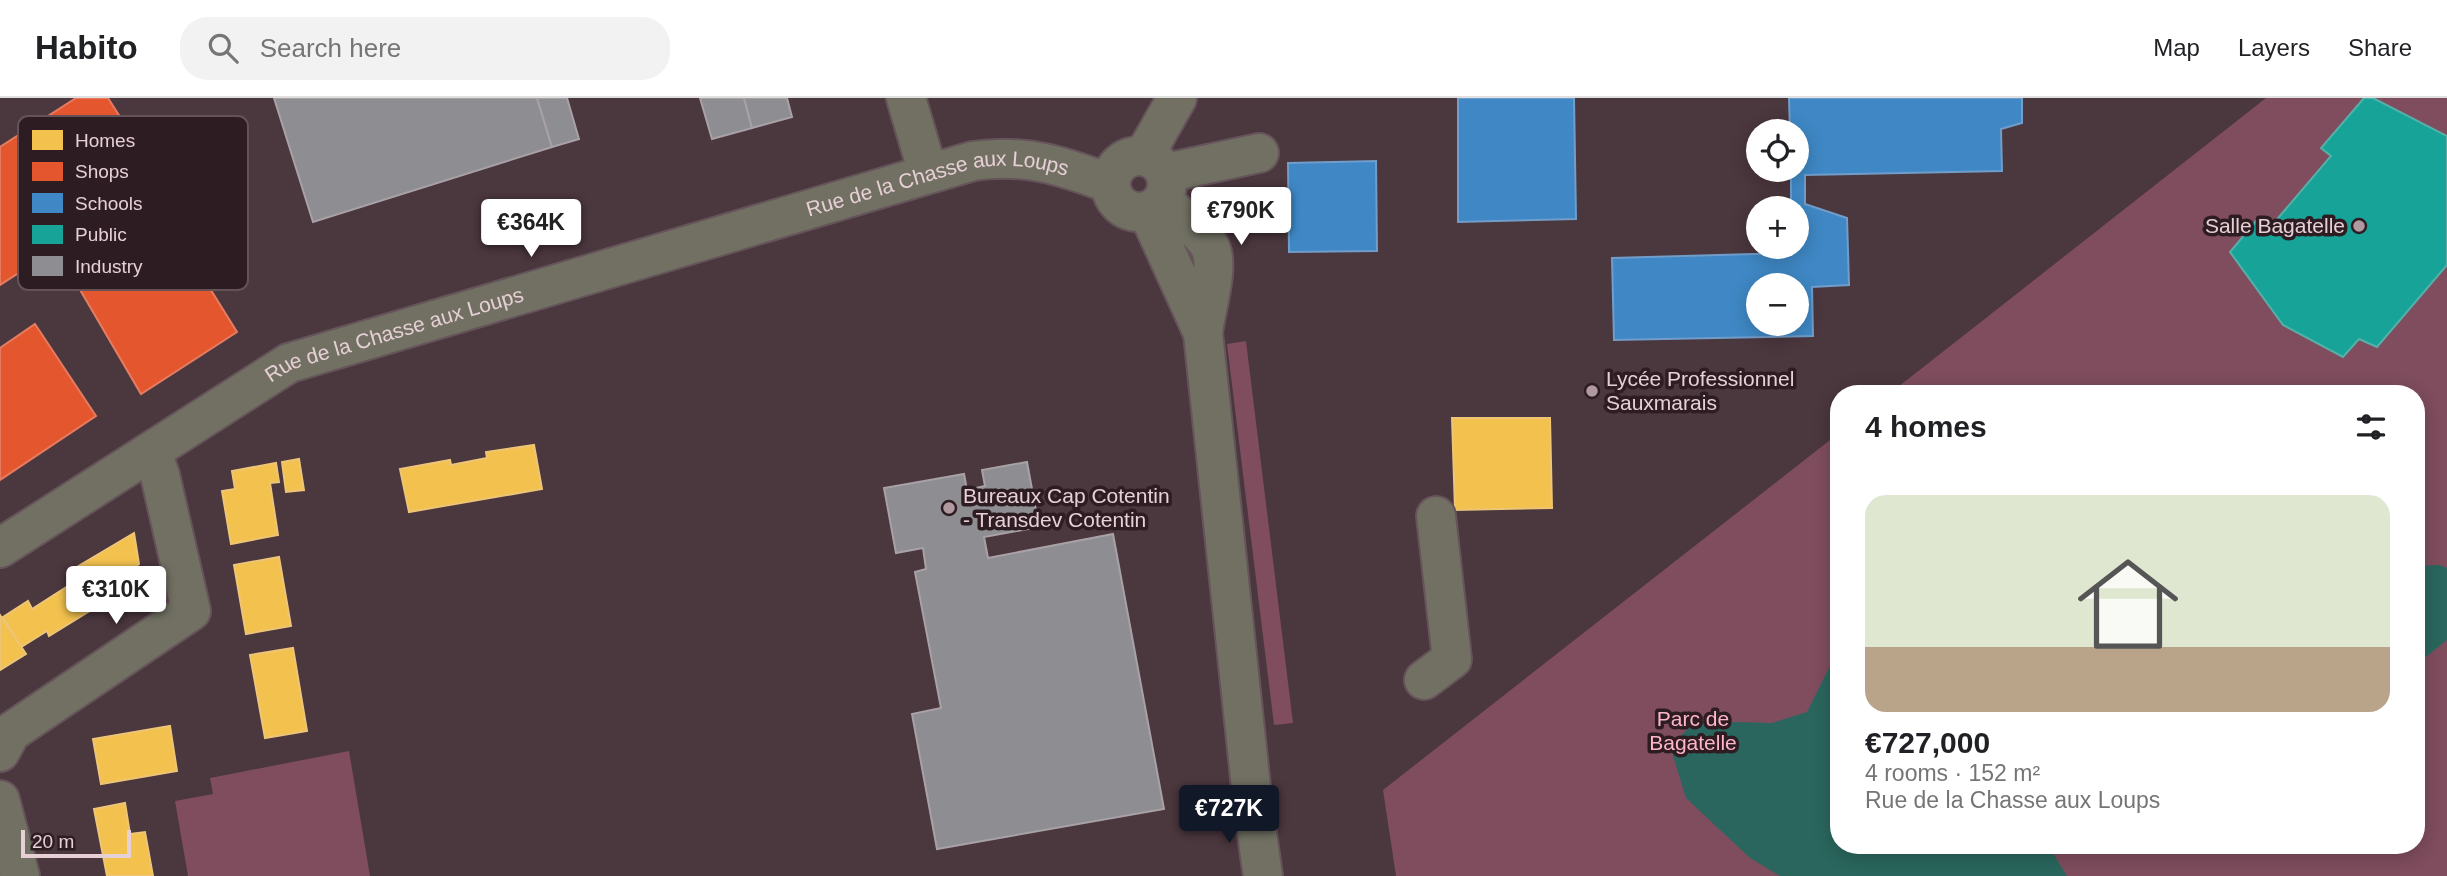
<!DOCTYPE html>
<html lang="en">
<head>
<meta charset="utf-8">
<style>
	:root { --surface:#fff; --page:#f2f2f2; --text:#202124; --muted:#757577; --line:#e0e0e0; --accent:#111827 }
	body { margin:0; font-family:Helvetica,sans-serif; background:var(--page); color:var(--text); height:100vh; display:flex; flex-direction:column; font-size:26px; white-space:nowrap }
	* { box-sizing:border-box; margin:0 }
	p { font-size:23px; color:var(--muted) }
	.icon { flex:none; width:38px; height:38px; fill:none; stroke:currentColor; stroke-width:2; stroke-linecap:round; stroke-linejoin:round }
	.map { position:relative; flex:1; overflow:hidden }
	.side { position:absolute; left:1830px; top:287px; width:595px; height:469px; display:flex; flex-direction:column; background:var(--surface); border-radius:28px; box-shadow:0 4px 18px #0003 }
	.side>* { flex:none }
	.tools { position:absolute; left:1746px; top:21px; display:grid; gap:14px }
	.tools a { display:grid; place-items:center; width:63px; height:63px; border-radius:50%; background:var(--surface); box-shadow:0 4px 18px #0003; font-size:35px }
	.scale { position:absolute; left:21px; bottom:18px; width:110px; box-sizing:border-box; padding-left:7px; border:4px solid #e6cfd5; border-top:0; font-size:19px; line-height:24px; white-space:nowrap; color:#e6cfd5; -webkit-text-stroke:5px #2d1d22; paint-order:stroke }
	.price { position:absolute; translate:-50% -60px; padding:0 16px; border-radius:7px; background:#fff; color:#222; font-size:23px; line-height:46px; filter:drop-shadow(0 2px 4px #0008) }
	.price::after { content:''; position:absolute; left:50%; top:42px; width:21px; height:16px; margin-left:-10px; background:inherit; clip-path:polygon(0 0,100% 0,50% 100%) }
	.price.selected { background:var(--accent); color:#fff }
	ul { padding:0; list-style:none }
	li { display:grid; align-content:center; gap:14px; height:371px; padding:0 35px }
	li span { display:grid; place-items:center; height:217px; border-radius:21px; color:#555 }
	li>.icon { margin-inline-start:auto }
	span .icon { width:126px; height:126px; fill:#fffc; stroke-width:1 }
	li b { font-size:30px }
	h2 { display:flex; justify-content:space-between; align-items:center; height:84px; padding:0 35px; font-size:30px }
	header { display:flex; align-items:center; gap:42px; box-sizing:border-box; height:98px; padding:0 35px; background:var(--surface); border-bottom:2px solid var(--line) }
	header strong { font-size:33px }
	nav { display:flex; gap:38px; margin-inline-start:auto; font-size:24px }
	.search { width:490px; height:63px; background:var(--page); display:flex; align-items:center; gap:18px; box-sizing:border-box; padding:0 24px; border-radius:28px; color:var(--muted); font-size:26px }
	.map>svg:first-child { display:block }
	.green { fill:#7f4d5d }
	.water { fill:#2a665d }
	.homes { fill:#f2c14e; stroke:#eec576; stroke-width:2 }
	.shops { fill:#e4572e; stroke:#e57b60; stroke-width:2 }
	.schools { fill:#3f88c5; stroke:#719dca; stroke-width:2; fill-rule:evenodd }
	.public { fill:#17a398; stroke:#55b0aa; stroke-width:2 }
	.industry { fill:#8d8d92; stroke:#a8a1a6; stroke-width:2 }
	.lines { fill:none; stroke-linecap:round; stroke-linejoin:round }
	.minor-casing { stroke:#65545a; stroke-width:42 }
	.minor { stroke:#717063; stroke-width:38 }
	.poi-dot { fill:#b09aa0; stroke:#2d1d22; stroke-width:2.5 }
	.labels { text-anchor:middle; stroke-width:7; stroke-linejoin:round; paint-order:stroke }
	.street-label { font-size:21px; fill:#e6cfd5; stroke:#2d1d22 }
	.poi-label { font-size:21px; fill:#e6cfd5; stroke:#2d1d22; text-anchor:start }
	.park-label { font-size:21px; fill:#feb5ca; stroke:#2d1d22 }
	.key { fill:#2d1d22; stroke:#645258; stroke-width:2 }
	.key-label { font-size:19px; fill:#e6cfd5 }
</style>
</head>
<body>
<header>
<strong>Habito</strong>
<div class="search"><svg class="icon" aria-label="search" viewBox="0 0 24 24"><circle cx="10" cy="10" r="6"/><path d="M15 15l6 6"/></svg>Search here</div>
<nav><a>Map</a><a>Layers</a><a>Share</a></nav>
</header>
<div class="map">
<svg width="2447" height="778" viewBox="0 0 2447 778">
	<rect width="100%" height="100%" fill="#4b373e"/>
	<g class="green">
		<polygon points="2266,0 2447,0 2447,778 1396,778 1383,692 1839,335 1839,747 2417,747 2417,296 1889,296"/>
		<polygon points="1246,243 1293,625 1274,627 1227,246"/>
		<polygon points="349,653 370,778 188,778 175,703 213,696 210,680"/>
	</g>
	<g class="water">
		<polygon points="2440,467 2447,470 2447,542 2417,566 2417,468"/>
		<polygon points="1839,555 1839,747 2048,747 2067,778 1780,778 1750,760 1686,700 1670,648 1696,623 1772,625 1807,614 1836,556"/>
	</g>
	<g class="homes">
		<polygon points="1452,320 1550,320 1552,410 1455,412"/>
		<polygon points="534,347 542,391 409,414 400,371 450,362 451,367 487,360 486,354"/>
		<polygon points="299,361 304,392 286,394 282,364"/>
		<polygon points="276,365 279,384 270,385 278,437 231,446 222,393 235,391 232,373"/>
		<polygon points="134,435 139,466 129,473 135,485 93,511 70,473"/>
		<polygon points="279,459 291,528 246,536 234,467"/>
		<polygon points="76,483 93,511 49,538 47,533 21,549 3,519 28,503 32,511"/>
		<polygon points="0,517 26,556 0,572"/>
		<polygon points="293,550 307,633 265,640 250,557"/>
		<polygon points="170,628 177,673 101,686 93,641"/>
		<polygon points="125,705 130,736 145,734 153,778 107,778 94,711"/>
	</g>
	<g class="shops">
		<polygon points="76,0 108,0 161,83 0,187 0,49"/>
		<polygon points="161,83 172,100 165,120 168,126 188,133 182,148 187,154 206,160 201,176 237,234 141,296 55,149"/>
		<polygon points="35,226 96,318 0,382 0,250"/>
	</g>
	<g class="schools">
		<polygon points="1458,0 1574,0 1576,121 1458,124"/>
		<path d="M 1789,0 L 2022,0 L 2022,25 L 2001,31 L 2002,73 L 1805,77 L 1805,106 L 1847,120 L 1849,187 L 1812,189 L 1813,238 L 1614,242 L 1612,160 L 1792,155 L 1792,149 L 1797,149 L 1797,110 L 1791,110 L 1791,72 L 1797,72 L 1797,33 L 1790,33 ZM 1759,187 L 1797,187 L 1797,226 L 1759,226 Z"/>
		<polygon points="1376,63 1377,153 1289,154 1288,65"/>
	</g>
	<polygon class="public" points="2364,0 2373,0 2447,38 2447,167 2377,249 2359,241 2343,259 2283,227 2230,154 2256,123 2267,133 2331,58 2321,50"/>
	<g class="industry">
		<polygon points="274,0 537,0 552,49 313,124"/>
		<polygon points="537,0 567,0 579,41 552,49"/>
		<polygon points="700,0 744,0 752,30 712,41"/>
		<polygon points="744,0 787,0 792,19 752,30"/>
		<polygon points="1027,364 1039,429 984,439 988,460 1113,436 1164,711 937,751 912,616 941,610 915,474 926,471 923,450 896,455 884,390 964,376 967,392 985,388 982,372"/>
	</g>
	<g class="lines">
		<g class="minor-casing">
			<g id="minor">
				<polyline points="906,0 928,75"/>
				<circle cx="1139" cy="86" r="28"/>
				<polyline points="1144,58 1177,0"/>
				<polyline points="1166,75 1259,55"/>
				<path d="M 1162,103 C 1177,116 1200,131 1210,149 C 1220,169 1205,213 1203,235 L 1253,708 L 1263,778"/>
				<polyline points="1148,114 1203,235"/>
				<path id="s1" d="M 0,450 L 289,265 L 973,63 C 1025,55 1063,68 1111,86"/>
				<polyline points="1424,582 1452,561 1436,418"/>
				<polyline points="0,654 11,634 191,513 160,377 152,355"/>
				<polyline points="0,702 20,778"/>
			</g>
		</g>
		<use href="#minor" class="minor"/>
	</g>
	<g class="poi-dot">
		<circle cx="2359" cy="128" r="7"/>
		<circle cx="1592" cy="293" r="7"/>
		<circle cx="949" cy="410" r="7"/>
	</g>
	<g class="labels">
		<g class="street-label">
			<text dy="7" stroke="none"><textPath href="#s1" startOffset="1018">Rue de la Chasse aux Loups</textPath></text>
			<text dy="7" stroke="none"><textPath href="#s1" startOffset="452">Rue de la Chasse aux Loups</textPath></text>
		</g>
		<g class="poi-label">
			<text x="2345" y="135" text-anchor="end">Salle Bagatelle</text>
			<text x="1606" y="288">Lycée Professionnel<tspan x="1606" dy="24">Sauxmarais</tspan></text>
			<text x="963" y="405">Bureaux Cap Cotentin<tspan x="963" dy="24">- Transdev Cotentin</tspan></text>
		</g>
		<g class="park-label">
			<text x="1693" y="628">Parc de<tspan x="1693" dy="24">Bagatelle</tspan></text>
		</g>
	</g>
	<rect x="18" y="18" width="230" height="174" rx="10" class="key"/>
	<rect x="32" y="32" width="31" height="20" fill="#f2c14e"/>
	<rect x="32" y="64" width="31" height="19" fill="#e4572e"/>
	<rect x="32" y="95" width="31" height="20" fill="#3f88c5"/>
	<rect x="32" y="127" width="31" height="19" fill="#17a398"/>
	<rect x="32" y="158" width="31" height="20" fill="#8d8d92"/>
	<g class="key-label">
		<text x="75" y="49">Homes</text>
		<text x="75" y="80">Shops</text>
		<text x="75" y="112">Schools</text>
		<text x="75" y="143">Public</text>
		<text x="75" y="175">Industry</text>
	</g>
</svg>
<div class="tools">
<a><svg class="icon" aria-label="locate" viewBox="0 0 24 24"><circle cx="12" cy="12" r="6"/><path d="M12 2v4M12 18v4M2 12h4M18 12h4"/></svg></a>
<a>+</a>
<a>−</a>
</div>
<div class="scale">20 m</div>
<b class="price" style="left:1241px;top:149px">€790K</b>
<b class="price" style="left:531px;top:161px">€364K</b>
<b class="price" style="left:116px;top:528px">€310K</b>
<b class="price selected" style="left:1229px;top:747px">€727K</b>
<section class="side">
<h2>4 homes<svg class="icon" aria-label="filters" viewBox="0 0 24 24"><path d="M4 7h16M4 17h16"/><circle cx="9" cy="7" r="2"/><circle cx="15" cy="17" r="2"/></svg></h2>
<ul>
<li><span style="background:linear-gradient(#dfe7d0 70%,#b9a48a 0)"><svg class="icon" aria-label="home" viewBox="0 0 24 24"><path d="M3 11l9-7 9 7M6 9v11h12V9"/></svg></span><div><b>€727,000</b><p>4 rooms · 152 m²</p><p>Rue de la Chasse aux Loups</p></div></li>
</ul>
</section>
</div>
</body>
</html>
